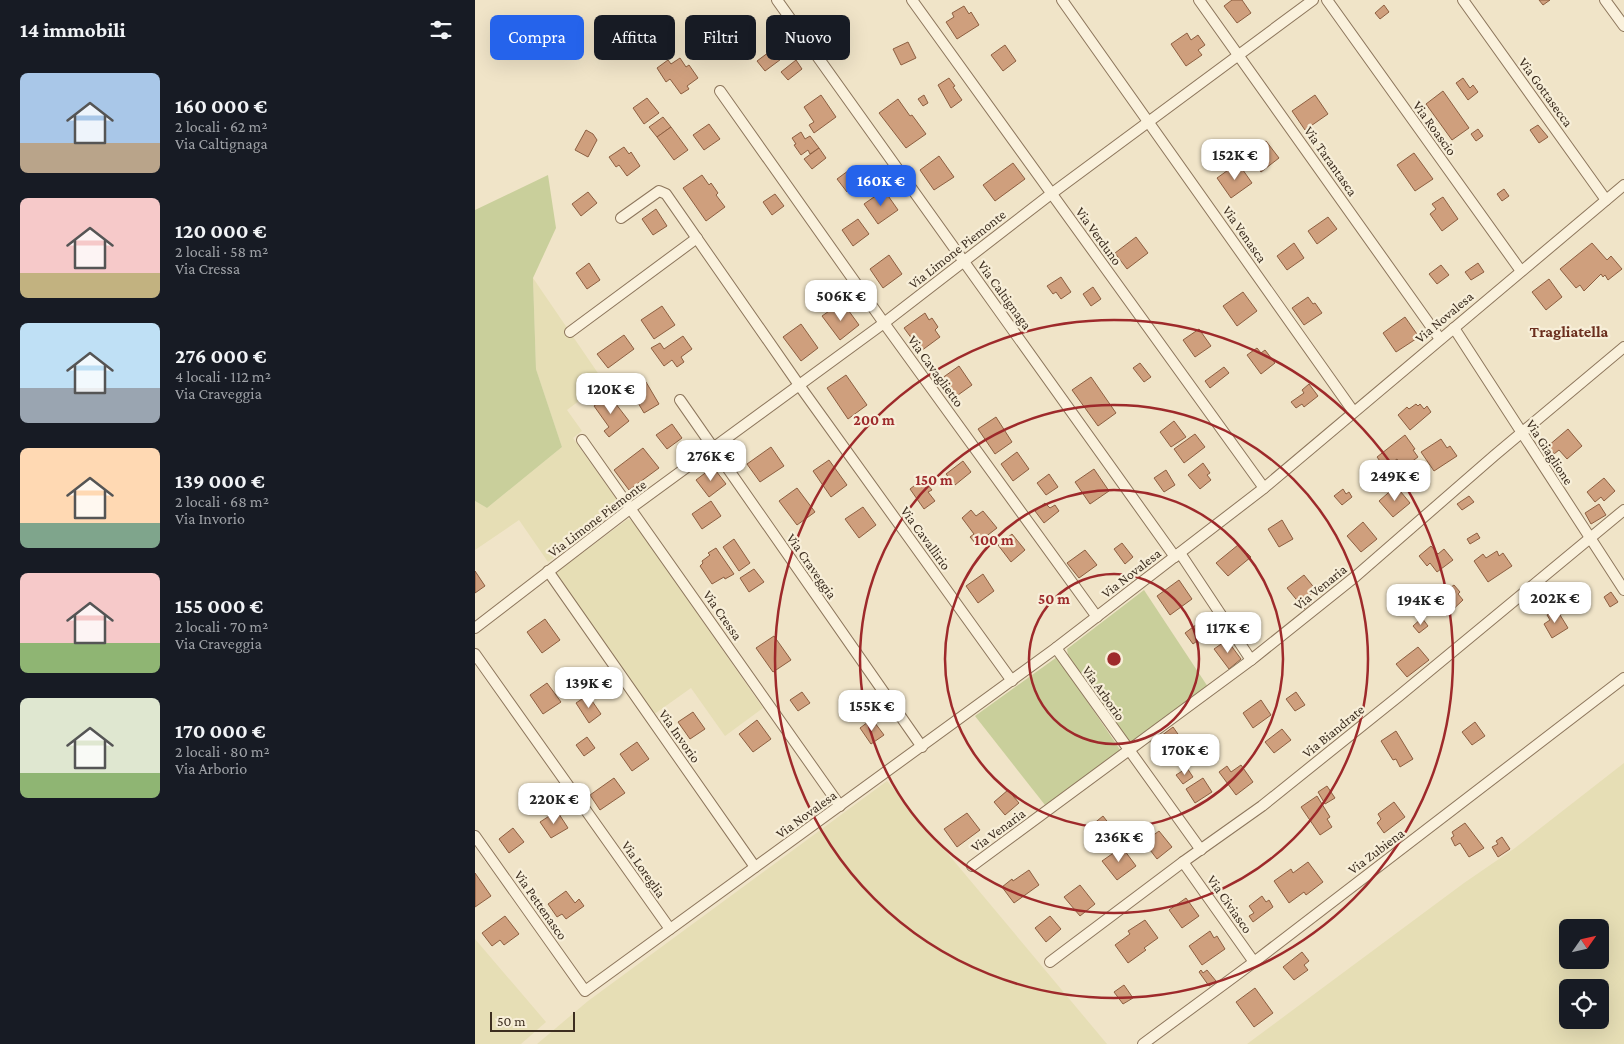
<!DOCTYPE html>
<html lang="it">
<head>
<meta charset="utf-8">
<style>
	:root { --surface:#171b24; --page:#20242c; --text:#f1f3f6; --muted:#9ea1a6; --accent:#2563eb }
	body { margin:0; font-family:"Crimson Pro",serif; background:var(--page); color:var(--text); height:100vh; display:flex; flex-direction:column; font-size:19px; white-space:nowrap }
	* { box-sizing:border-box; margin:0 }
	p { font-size:16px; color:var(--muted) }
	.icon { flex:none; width:28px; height:28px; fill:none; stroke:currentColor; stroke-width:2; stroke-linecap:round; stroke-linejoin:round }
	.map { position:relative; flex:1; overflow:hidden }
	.sheet { display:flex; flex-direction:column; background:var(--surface); width:475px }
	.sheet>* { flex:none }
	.banner { position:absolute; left:15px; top:15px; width:475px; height:45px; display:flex; gap:10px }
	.needle { width:32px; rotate:56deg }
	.buttons { position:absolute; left:1084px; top:919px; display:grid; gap:10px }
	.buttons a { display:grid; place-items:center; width:50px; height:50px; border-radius:8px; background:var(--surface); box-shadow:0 5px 20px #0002; font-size:25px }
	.scale { position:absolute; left:15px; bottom:12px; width:85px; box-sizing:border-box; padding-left:5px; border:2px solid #3d2e20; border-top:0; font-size:14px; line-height:18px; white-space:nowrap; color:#3d2e20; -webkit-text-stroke:4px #f7eed8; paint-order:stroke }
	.price { position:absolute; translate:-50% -42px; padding:0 11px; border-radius:10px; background:#fff; color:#222; font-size:16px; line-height:32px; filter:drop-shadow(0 1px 2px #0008) }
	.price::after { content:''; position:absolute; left:50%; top:30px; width:15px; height:11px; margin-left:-8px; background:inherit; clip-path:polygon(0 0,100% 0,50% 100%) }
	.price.selected { background:var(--accent); color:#fff }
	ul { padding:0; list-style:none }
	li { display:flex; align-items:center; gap:15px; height:125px; padding:0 20px }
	li span { display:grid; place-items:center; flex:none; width:140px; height:100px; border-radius:8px; color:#555 }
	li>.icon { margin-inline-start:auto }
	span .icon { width:60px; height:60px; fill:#fffc; stroke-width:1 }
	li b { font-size:21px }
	h2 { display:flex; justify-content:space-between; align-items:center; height:60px; padding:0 20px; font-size:21px }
	.pill { padding:0 18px; border-radius:8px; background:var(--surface); box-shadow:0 5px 20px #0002; font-size:18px; line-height:45px }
	.pill.selected { background:var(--accent); color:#fff }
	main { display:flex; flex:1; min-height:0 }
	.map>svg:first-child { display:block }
	.farmland { fill:#e6deb5; fill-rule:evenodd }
	.green { fill:#c9cf9b }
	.building { fill:#cf9f7d; stroke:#8d5f41 }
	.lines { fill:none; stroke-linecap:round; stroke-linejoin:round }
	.street-casing { stroke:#8d765c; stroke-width:12 }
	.street { stroke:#faf1dc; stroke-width:10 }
	.ring { fill:none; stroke:#9e2a2b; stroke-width:2.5 }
	.labels { text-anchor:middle; stroke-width:4.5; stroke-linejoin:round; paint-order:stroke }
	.street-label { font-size:14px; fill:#3d2e20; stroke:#f7eed8 }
	.quarter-label { font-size:16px; font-weight:bold; fill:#6b2e1e; stroke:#f7eed8 }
	.centre { fill:#9e2a2b; stroke:#f7eed8; stroke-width:2.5 }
	.ring-label { font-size:15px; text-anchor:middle; font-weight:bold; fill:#9e2a2b; stroke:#f7eed8; stroke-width:4.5; stroke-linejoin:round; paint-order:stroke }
</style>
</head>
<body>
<main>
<section class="sheet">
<h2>14 immobili<svg class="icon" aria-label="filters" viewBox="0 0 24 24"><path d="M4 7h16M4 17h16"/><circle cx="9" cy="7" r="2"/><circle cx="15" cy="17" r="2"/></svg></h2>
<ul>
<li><span style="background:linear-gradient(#a9c7e8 70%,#b9a48a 0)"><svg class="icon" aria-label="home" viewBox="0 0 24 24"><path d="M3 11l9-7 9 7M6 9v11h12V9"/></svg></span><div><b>160 000 €</b><p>2 locali · 62 m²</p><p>Via Caltignaga</p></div></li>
<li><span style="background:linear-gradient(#f6c9c9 75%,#c2b280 0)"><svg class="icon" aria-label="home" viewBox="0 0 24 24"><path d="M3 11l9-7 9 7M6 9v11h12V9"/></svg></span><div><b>120 000 €</b><p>2 locali · 58 m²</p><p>Via Cressa</p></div></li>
<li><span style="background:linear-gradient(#bfe0f5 65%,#9aa5b1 0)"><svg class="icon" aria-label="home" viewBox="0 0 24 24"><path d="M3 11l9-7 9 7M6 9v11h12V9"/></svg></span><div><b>276 000 €</b><p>4 locali · 112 m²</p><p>Via Craveggia</p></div></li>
<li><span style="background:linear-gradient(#ffd9b3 75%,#7fa58c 0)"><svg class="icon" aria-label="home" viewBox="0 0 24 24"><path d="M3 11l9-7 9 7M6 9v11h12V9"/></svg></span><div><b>139 000 €</b><p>2 locali · 68 m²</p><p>Via Invorio</p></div></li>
<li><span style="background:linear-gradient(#f6c9c9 70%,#8fb573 0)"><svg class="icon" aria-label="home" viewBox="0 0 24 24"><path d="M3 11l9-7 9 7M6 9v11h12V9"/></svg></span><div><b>155 000 €</b><p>2 locali · 70 m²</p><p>Via Craveggia</p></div></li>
<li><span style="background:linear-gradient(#dfe7d0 75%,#8fb573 0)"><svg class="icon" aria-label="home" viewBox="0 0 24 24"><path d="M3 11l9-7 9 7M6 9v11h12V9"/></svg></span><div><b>170 000 €</b><p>2 locali · 80 m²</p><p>Via Arborio</p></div></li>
</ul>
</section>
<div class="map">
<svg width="1149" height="1044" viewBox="0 0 1149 1044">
	<rect width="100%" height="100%" fill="#f0e4c8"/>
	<g class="farmland">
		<polygon points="58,278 129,382 92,410 107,431 98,438 147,507 73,562 44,520 0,550 0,501 12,508 87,447 61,369"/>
		<polygon points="153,519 157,520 288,708 250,736 216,688 178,715 79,574"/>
		<path d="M 1149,763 L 1149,1044 L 772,1044 L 989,883 L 1040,848 ZM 1092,928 L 1125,928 L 1125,960 L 1092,960 ZM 1092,988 L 1125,988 L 1125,1020 L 1092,1020 Z"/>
		<polygon points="412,781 632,1044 62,1044 113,1001"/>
		<polygon points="0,939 71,1022 46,1044 0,1044"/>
	</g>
	<g class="green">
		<polygon points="73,175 81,228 58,278 61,369 87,447 12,508 0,501 0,210"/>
		<polygon points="669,590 733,687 660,742 654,743 593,655 592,649"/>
		<polygon points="582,657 646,751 645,754 570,805 500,716"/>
	</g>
	<g class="building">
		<polygon points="757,0 767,0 776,13 762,23 749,6"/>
		<polygon points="1064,0 1075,0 1068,5"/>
		<polygon points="909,5 914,12 905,19 900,13"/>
		<polygon points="489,6 494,14 496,12 504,25 482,39 471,22 479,17 477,13"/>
		<polygon points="245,25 256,41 237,55 226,38"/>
		<polygon points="712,33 716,40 723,35 730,45 723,50 727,55 711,66 696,44"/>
		<polygon points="317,35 325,45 290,71 282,61"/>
		<polygon points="433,42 441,58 426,65 418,49"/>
		<polygon points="530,45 541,61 528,71 516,55"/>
		<polygon points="205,58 211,67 214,65 223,78 212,86 214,89 206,94 195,79 191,82 182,68 193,60 196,64"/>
		<polygon points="321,60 327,69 313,80 306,72"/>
		<polygon points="474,78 480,86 478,87 487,100 476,108 463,85"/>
		<polygon points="988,78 995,88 998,85 1003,92 993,100 981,83"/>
		<polygon points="968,91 994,128 977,140 951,104"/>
		<polygon points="346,95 361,117 339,133 334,125 339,122 329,107"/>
		<polygon points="449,95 453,103 448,106 443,99"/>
		<polygon points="840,95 853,114 830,130 817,111"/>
		<polygon points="172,98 184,113 169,124 158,108"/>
		<polygon points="423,99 435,116 437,115 451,134 431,148 404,113"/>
		<polygon points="188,117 196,127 182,137 174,127"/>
		<polygon points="234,124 245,139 229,150 218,135"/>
		<polygon points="1063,125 1073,137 1064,143 1055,130"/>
		<polygon points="196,127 213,150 199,160 182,137"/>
		<polygon points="1003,129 1008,136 1001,141 996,134"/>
		<polygon points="111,130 118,134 122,140 113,157 100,150"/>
		<polygon points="326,132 330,139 335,136 344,148 335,154 333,150 326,155 319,145 321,144 317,138"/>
		<polygon points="791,141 804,158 786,172 770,151 781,143 784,146"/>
		<polygon points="149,147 154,154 156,152 165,166 152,176 144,165 141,167 134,157"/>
		<polygon points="344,148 351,158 337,169 329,159"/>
		<polygon points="939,153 958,179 940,191 922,165"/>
		<polygon points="464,156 479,177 459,190 445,170"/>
		<polygon points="538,163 550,179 520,201 508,185"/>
		<polygon points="763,163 777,183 756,198 742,178"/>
		<polygon points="377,168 386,182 372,192 362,179"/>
		<polygon points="227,175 234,185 236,183 243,193 241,195 250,207 231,221 208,188"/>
		<polygon points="1029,189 1034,196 1027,201 1022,194"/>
		<polygon points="409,190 423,210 403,224 389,204"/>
		<polygon points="113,192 122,203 106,216 97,204"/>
		<polygon points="300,194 309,206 297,215 288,202"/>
		<polygon points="968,197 983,219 967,231 955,214 961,209 957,204"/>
		<polygon points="181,209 192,226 178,235 167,219"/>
		<polygon points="853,217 862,229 842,244 833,231"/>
		<polygon points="383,219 394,234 378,246 367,230"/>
		<polygon points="661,237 673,253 652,269 640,253"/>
		<polygon points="819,243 829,258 812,270 802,256"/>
		<polygon points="1117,243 1132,260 1136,256 1147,269 1133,280 1130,275 1128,277 1126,274 1109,291 1105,285 1101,288 1085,269"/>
		<polygon points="414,255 427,274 408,288 395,269"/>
		<polygon points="114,263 125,280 112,289 101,273"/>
		<polygon points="1003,263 1009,272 996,280 990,272"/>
		<polygon points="966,265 974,275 962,284 954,274"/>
		<polygon points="586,277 596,292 586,299 581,292 578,294 572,286"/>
		<polygon points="1074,279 1087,297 1071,310 1057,292"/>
		<polygon points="618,287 626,299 616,306 608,294"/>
		<polygon points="768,292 782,311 762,326 748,306"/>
		<polygon points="833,297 838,304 840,303 847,313 829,325 817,308"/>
		<polygon points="187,306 200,325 179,339 166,320"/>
		<polygon points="371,307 384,325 365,340 347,316 357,309 361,314"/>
		<polygon points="450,313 454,320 457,318 463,327 460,330 465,337 446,351 429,328"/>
		<polygon points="930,317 944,337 921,352 908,333"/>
		<polygon points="326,324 343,348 326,361 308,337"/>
		<polygon points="724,329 736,346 720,357 708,340"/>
		<polygon points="149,335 159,349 133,368 122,354"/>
		<polygon points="208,336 217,349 206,357 209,362 202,367 197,360 189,366 176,348 185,343 189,349"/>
		<polygon points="782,348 786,353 790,350 800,363 786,374 772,355"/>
		<polygon points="665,363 676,377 669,382 658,368"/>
		<polygon points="484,366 497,385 476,400 463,381"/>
		<polygon points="749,367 754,373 735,388 730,381"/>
		<polygon points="371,375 392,405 373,419 352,388"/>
		<polygon points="616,377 641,413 623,426 597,390"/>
		<polygon points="171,382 184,404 169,413 156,391"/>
		<polygon points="834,384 843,396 829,407 827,404 821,408 816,402 829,393 827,390"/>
		<polygon points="134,395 154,421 134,437 129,431 134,427 119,406"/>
		<polygon points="941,404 943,406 945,404 949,409 952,406 956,412 935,430 923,415 932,407 934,409"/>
		<polygon points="521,417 537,442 520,454 503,429"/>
		<polygon points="699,421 711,437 696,447 685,432"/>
		<polygon points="197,424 207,438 192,449 181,435"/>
		<polygon points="1093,429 1107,446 1092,459 1084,450 1079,454 1073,446"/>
		<polygon points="720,434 730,447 709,463 699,449"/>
		<polygon points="930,435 940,449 938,450 943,457 928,468 922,459 910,468 902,457"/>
		<polygon points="966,439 972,448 975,446 982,456 959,471 946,452"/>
		<polygon points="296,447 309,466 285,482 272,464"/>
		<polygon points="168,448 184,468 154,490 139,470"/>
		<polygon points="542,452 554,469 538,481 526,464"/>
		<polygon points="354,460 372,485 356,497 338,471"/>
		<polygon points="488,461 496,472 480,485 471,474"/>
		<polygon points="728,463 735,473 732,475 736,480 725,489 713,475"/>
		<polygon points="238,467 251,484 234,497 221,480"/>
		<polygon points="619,469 634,491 615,504 600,482"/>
		<polygon points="691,470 700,485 689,492 679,478"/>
		<polygon points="574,474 583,487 571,495 562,483"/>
		<polygon points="1129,478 1140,491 1129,501 1126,497 1120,502 1112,492"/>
		<polygon points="448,479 457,490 453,492 460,501 449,509 435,489"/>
		<polygon points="921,486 935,503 918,517 904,501"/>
		<polygon points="322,488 340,512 322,525 304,501"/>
		<polygon points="868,489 871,494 874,492 877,497 867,505 859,496"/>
		<polygon points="994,496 999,502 987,510 982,504"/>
		<polygon points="236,501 246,516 227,529 217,514"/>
		<polygon points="570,503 575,508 580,505 584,511 569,523 560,511"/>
		<polygon points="1124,504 1131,515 1116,524 1110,513"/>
		<polygon points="388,507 401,525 384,538 370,519"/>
		<polygon points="496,510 501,516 508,511 522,528 501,544 495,537 499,534 487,518"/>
		<polygon points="807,520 818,539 804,547 793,529"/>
		<polygon points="888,522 902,539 886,552 872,536"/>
		<polygon points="1002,533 1005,538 995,544 992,539"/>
		<polygon points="537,534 550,550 536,562 523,545"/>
		<polygon points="259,539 275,563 264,571 248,547"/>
		<polygon points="647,543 658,557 650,564 639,549"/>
		<polygon points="763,545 770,554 772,553 776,557 753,576 741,563"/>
		<polygon points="956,546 963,554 969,549 978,560 962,572 955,563 952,566 944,556"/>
		<polygon points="241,548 259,574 250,579 249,577 237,584 225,566 228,563 227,561 235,555 233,553"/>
		<polygon points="610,550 622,565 604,578 592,563"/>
		<polygon points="1022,551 1024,556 1028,553 1037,566 1013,582 999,561 1008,554 1011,558"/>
		<polygon points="279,569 289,582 274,592 265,578"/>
		<polygon points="0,571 10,586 0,593"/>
		<polygon points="508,574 519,591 503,603 491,586"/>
		<polygon points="829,575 841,590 833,597 837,602 829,609 812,588"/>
		<polygon points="704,580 717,599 695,615 682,596"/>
		<polygon points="979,585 985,592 983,594 988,600 971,616 963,607 966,604 960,598"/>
		<polygon points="1136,592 1143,602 1135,607 1129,597"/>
		<polygon points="1082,610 1093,628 1077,638 1069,624 1075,620 1072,615"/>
		<polygon points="733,616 741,627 718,644 710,633"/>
		<polygon points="947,618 953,626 944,633 938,626"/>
		<polygon points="70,619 85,640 67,653 52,632"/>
		<polygon points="299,636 316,660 298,672 281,648"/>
		<polygon points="752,640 766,659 754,669 739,649"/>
		<polygon points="943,647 954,660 932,677 921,664"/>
		<polygon points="97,674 107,689 95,698 84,682"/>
		<polygon points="72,683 86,702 68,714 55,695"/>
		<polygon points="327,692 335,703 323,711 315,700"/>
		<polygon points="821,692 830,705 820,711 811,699"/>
		<polygon points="113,695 126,714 114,723 101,703"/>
		<polygon points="786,700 796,715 778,728 768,713"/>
		<polygon points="218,712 230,729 215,739 203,722"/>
		<polygon points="397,719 409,735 396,744 385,728"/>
		<polygon points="282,720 296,739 278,752 264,734"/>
		<polygon points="1000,722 1010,736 997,745 987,732"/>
		<polygon points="698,727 710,744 698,753 696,749 688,755 678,742"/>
		<polygon points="807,729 816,740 799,753 790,742"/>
		<polygon points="921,731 938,759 925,767 921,759 918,760 906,741"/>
		<polygon points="112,737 120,748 109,756 101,745"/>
		<polygon points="162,742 174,759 157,771 145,754"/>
		<polygon points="766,765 778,782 761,795 744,772 752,766 756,772"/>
		<polygon points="712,768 718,777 708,784 701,775"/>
		<polygon points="139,778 150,793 125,810 115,795"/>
		<polygon points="728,778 737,792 720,803 711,789"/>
		<polygon points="852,786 860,798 850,804 843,792"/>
		<polygon points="533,790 544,803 530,815 519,802"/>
		<polygon points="842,796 855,817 852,819 857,827 845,835 826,807"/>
		<polygon points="919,802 930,817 909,833 902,823 906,819 903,814"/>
		<polygon points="82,811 93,828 76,838 65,822"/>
		<polygon points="492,813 505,830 482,847 469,829"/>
		<polygon points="628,816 638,829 627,838 617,825"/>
		<polygon points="990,823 1009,848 994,857 985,843 980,846 976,838 979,836 977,832"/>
		<polygon points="38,828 49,842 34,853 24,839"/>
		<polygon points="684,831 697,847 682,859 669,842"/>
		<polygon points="1027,837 1035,849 1023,857 1017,847 1023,844 1021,841"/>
		<polygon points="647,847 661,866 642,880 627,861"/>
		<polygon points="833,862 848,882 831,895 829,892 814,903 799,881 816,869 818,873"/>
		<polygon points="554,870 564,885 539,903 527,887 537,879 538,881"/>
		<polygon points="0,873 16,896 0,907"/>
		<polygon points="605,885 620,904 605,916 589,897"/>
		<polygon points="91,891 100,903 104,899 109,906 91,919 87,914 82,917 73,904"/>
		<polygon points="787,896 791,902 794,900 798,907 778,922 774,916 779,913 774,906"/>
		<polygon points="711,898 724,916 707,928 694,910"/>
		<polygon points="30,916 44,934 29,945 25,940 17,946 7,933"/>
		<polygon points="575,916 586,929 571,942 560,928"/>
		<polygon points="670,920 683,938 669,948 671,950 653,963 640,945 655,934 653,931"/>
		<polygon points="735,931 739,938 742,936 750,949 727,965 714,946"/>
		<polygon points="827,952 834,961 829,965 833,970 819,980 808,967"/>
		<polygon points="726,970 728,973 732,970 741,981 734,986 724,972"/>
		<polygon points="649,985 658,998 648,1004 639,992"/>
		<polygon points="780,988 798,1013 779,1027 761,1002"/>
	</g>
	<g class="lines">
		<g class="street-casing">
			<g id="street">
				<polyline points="302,0 700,557"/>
				<polyline points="437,0 789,488"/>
				<polyline points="587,0 878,411"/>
				<polyline points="724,0 965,339"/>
				<polyline points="852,0 1046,271"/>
				<polyline points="988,0 1131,200"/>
				<polyline points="1130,0 1149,26"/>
				<polyline points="245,91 409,323 622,617"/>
				<polyline points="146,218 184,191 191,194 324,385 537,681"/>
				<polyline points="979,328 1149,590"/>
				<polyline points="95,332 222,238"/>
				<polyline points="205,400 447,747"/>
				<polyline points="107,440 365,806"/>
				<polyline points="705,553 776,660"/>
				<polyline points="73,571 280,867"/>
				<polyline points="0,628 156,508 409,323 576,194 838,0"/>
				<polyline points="581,648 726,850"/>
				<polyline points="0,654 195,929"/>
				<polyline points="0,836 110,991 581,648 789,488 1149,185"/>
				<polyline points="708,862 779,962"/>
				<polyline points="497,866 776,660 881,576 1020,455 1149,347"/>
				<polyline points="575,962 708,862 787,806 924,696 1149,510"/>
				<polyline points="668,1044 779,962 1149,678"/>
			</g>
		</g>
		<use href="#street" class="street"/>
	</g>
	<g class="ring">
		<circle cx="639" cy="659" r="85"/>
		<circle cx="639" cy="659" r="169"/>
		<circle cx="639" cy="659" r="254"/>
		<circle cx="639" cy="659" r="339"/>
	</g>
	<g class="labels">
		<g class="street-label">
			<text transform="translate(1071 92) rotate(54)" y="5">Via Gottasecca</text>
			<text transform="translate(960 128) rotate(54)" y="5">Via Roascio</text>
			<text transform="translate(856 161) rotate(55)" y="5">Via Tarantasca</text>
			<text transform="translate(770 234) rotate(55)" y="5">Via Venasca</text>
			<text transform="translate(624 236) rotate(54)" y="5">Via Verduno</text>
			<text transform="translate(482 249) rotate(-38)" y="5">Via Limone Piemonte</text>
			<text transform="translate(530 295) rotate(54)" y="5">Via Caltignaga</text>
			<text transform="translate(969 317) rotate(-40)" y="5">Via Novalesa</text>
			<text transform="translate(461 371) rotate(54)" y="5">Via Cavaglietto</text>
			<text transform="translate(1075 452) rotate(57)" y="5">Via Giaglione</text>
			<text transform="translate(122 518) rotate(-37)" y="5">Via Limone Piemonte</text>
			<text transform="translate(451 538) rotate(54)" y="5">Via Cavallirio</text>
			<text transform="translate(337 566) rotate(55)" y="5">Via Craveggia</text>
			<text transform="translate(656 573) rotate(-38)" y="5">Via Novalesa</text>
			<text transform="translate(845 587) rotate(-39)" y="5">Via Venaria</text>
			<text transform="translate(248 615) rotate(55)" y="5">Via Cressa</text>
			<text transform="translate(629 693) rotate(55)" y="5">Via Arborio</text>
			<text transform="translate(858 731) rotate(-39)" y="5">Via Biandrate</text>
			<text transform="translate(205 736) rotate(55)" y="5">Via Invorio</text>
			<text transform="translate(331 814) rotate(-36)" y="5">Via Novalesa</text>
			<text transform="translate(523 830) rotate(-36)" y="5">Via Venaria</text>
			<text transform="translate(901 851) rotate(-37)" y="5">Via Zubiena</text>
			<text transform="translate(169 869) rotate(55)" y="5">Via Loreglia</text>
			<text transform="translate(755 904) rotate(55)" y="5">Via Civiasco</text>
			<text transform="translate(66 905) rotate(55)" y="5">Via Pettenasco</text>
		</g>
		<g class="quarter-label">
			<text x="1094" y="337">Tragliatella</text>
		</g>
	</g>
	<circle cx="639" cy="659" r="8" class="centre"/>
	<g class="ring-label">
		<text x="399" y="425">200 m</text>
		<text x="459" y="485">150 m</text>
		<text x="519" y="545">100 m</text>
		<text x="579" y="604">50 m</text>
	</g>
</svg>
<div class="buttons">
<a><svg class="needle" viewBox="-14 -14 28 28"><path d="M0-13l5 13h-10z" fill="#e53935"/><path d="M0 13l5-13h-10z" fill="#9ea1a6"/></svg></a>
<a><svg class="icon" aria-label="locate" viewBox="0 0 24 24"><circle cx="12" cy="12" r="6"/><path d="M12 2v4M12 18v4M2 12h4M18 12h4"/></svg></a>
</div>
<div class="scale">50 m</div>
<b class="price" style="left:760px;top:181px">152K €</b>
<b class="price selected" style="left:406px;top:207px">160K €</b>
<b class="price" style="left:366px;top:322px">506K €</b>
<b class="price" style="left:136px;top:415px">120K €</b>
<b class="price" style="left:236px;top:482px">276K €</b>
<b class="price" style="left:920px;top:502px">249K €</b>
<b class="price" style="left:1080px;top:624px">202K €</b>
<b class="price" style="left:946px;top:626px">194K €</b>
<b class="price" style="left:753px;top:654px">117K €</b>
<b class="price" style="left:114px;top:709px">139K €</b>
<b class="price" style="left:397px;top:732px">155K €</b>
<b class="price" style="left:710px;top:776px">170K €</b>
<b class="price" style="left:79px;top:825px">220K €</b>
<b class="price" style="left:644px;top:863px">236K €</b>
<div class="banner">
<a class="pill selected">Compra</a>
<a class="pill">Affitta</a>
<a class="pill">Filtri</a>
<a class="pill">Nuovo</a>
</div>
</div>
</main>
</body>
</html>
